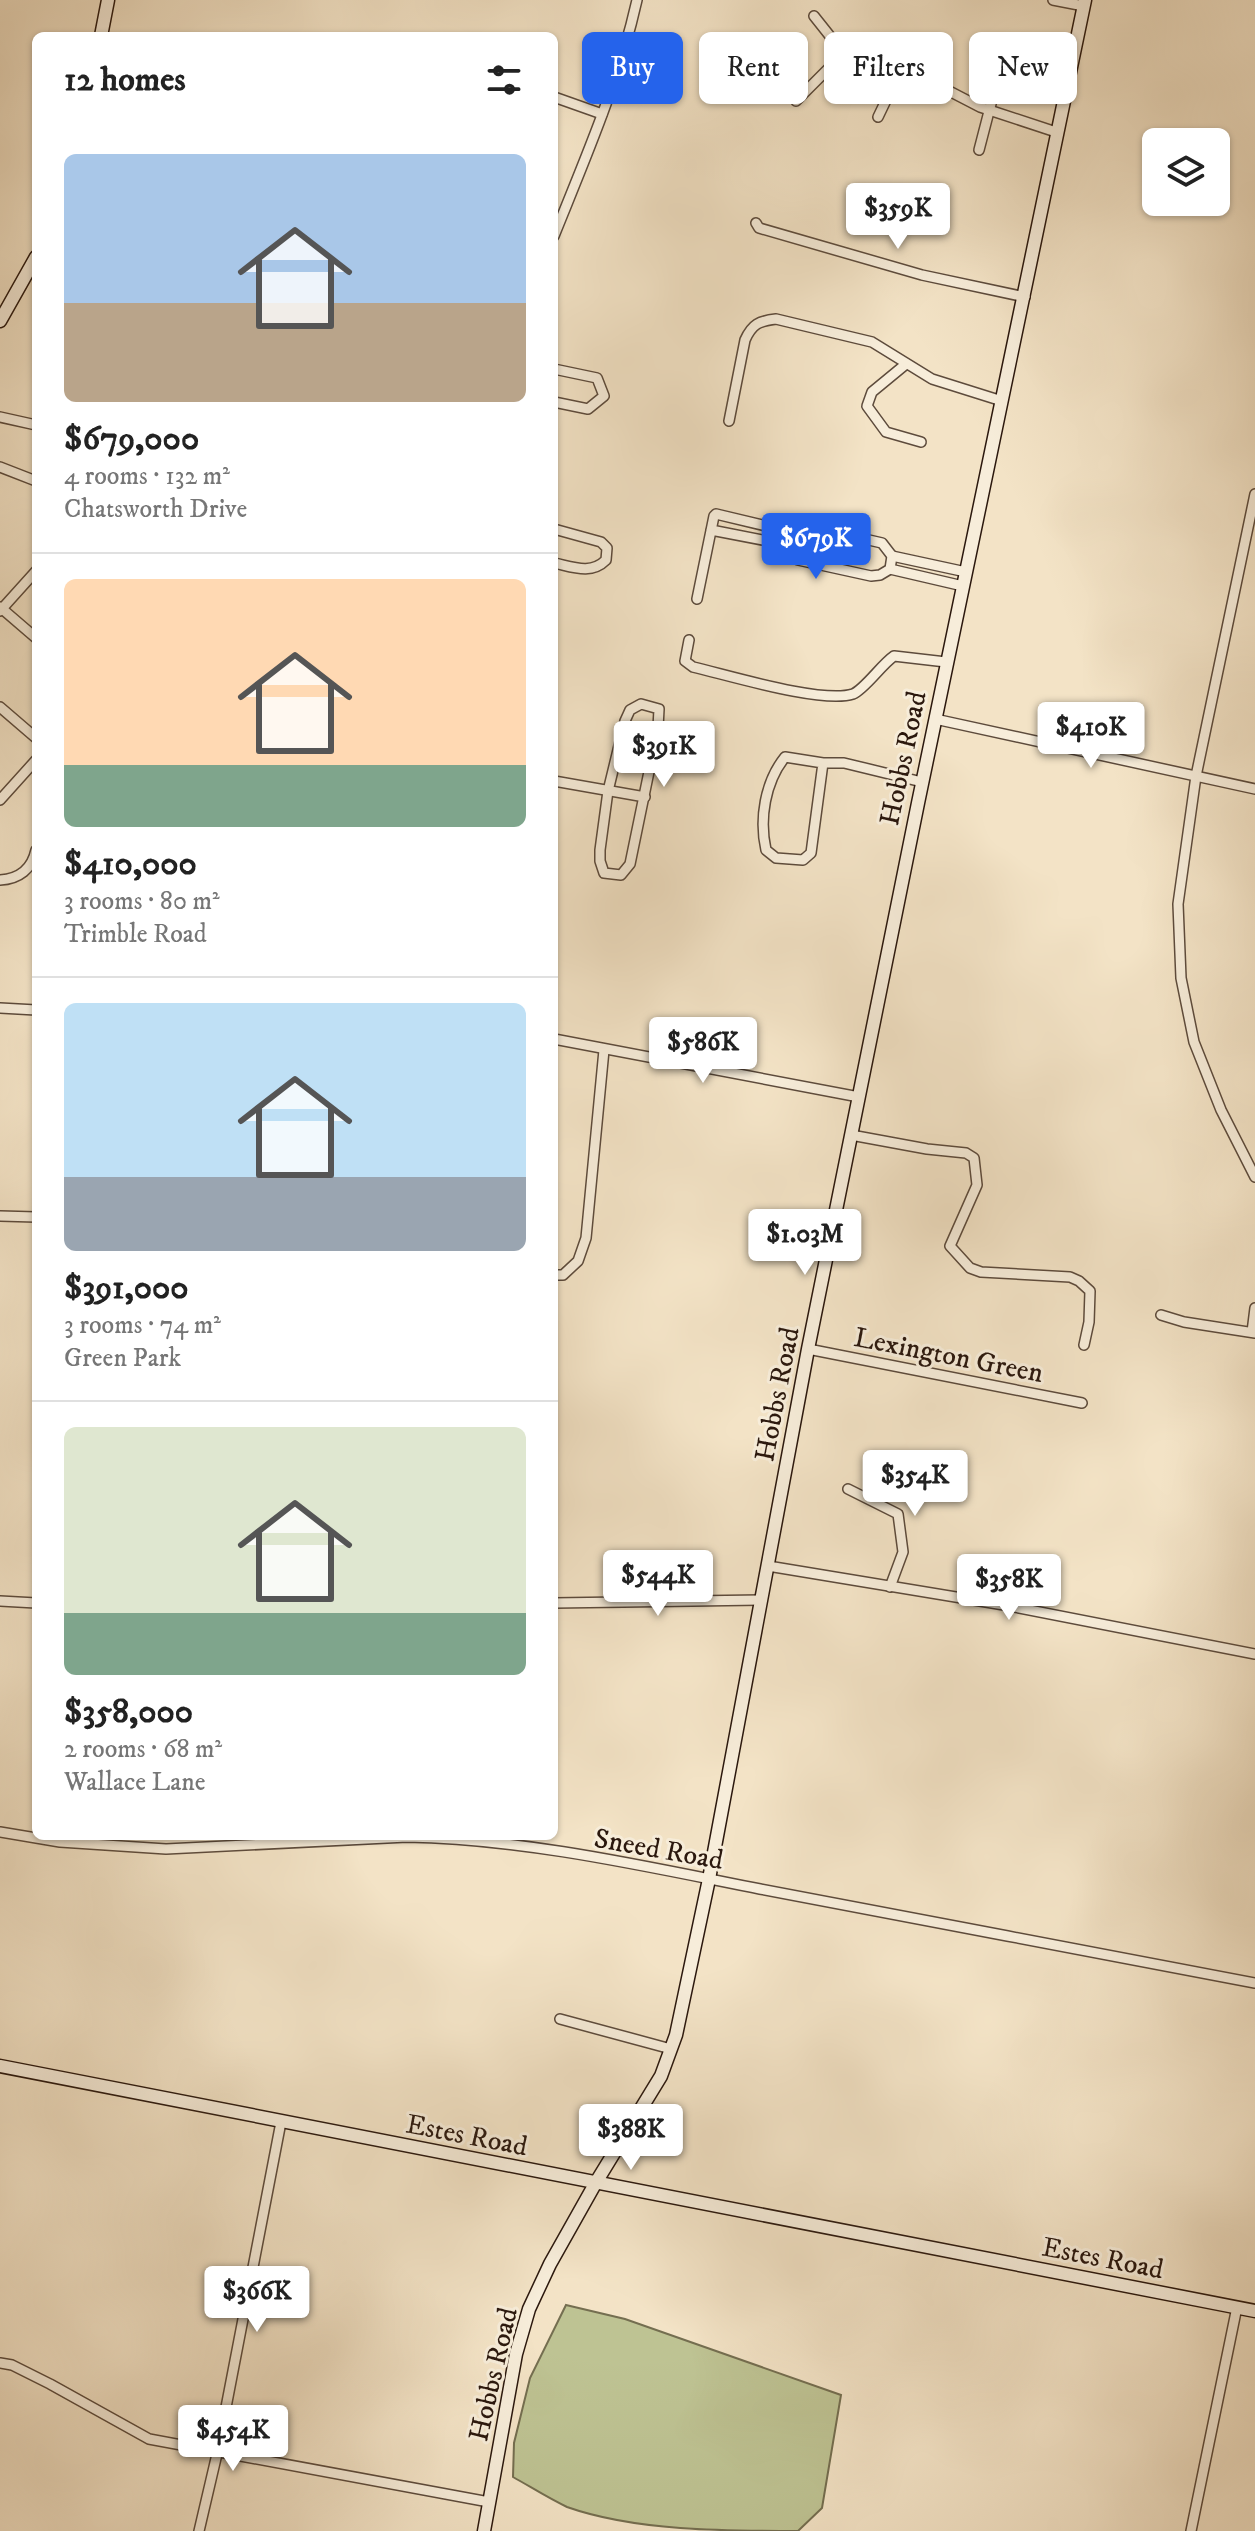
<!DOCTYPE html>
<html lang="en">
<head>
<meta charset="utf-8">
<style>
	:root { --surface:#fff; --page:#f2f2f2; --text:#222; --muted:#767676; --line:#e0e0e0; --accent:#2563eb }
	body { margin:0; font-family:"IM FELL DW Pica",serif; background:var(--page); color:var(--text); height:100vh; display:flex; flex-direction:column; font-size:30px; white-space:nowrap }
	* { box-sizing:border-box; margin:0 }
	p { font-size:26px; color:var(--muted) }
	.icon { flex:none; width:44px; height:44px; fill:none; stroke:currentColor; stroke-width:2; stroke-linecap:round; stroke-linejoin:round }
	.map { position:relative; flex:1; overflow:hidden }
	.sheet { position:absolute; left:32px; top:32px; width:526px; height:1808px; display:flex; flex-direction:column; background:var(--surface); border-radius:12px; box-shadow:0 2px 6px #0004 }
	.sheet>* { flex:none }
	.hud { position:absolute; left:582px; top:32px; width:552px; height:72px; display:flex; gap:16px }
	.fabs { position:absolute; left:1142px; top:128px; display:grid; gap:16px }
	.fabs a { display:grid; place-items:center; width:88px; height:88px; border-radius:12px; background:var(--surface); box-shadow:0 2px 6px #0004; font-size:40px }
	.price { position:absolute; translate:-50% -68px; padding:0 18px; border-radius:8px; background:#fff; color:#222; font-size:26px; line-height:52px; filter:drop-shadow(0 2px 4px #0008) }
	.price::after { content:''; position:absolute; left:50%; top:48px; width:24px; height:18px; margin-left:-12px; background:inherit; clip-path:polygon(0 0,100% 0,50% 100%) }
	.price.selected { background:var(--accent); color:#fff }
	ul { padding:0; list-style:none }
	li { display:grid; align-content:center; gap:16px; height:424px; padding:0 32px }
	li+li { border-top:2px solid var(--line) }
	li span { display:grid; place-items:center; height:248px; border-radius:12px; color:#555 }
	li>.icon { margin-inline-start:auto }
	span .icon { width:144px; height:144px; fill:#fffc; stroke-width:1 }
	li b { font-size:34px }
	h2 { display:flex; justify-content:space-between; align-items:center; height:96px; padding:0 32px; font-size:34px }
	.tag { padding:0 28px; border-radius:12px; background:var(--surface); box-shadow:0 2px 6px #0004; font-size:28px; line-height:72px }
	.tag.selected { background:var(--accent); color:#fff }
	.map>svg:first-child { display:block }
	.green { fill:#bec393; stroke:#746e50; stroke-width:2 }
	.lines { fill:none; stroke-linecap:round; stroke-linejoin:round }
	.street-casing { stroke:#5d4b3c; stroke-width:12 }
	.secondary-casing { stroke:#2b180e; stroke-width:15 }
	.street { stroke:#f7edda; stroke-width:9 }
	.secondary { stroke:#f7edda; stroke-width:12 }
	.labels { text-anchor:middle; stroke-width:6; stroke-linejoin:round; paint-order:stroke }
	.street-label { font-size:28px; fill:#2b180e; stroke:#f7edda }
</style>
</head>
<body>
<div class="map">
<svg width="1255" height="2531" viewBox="0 0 1255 2531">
	<rect width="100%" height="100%" fill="#f3e3c6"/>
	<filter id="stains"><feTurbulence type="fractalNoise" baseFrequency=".0025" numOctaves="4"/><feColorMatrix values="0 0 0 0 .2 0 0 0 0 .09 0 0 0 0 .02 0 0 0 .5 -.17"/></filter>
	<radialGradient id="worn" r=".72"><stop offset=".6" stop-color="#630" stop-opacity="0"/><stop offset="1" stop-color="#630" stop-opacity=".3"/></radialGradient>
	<path class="green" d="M 566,2305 L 625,2319 L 841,2395 L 822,2508 L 798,2531 C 724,2531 635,2531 567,2507 C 548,2498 531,2487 513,2477 L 514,2443 L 530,2378 Z"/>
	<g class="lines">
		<g class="street-casing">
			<g id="street">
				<polyline points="1053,0 1084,6"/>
				<polyline points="814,16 841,50 895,63 980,107 1056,132"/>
				<polyline points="554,97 602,114"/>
				<polyline points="796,101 830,67 841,50"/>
				<polyline points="878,117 902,67 910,39"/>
				<polyline points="979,150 1000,69"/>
				<polyline points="756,223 759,228 922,275 1025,297"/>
				<path d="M 554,236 C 585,159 619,81 637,0"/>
				<polyline points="906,364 872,392 867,406 886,432 921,442"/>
				<polyline points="554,369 597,378 604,396 588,409 554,402"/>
				<polyline points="0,417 36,425"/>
				<path d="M 729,421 L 745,340 C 752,324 759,321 776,319 L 872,342 L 932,379 L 1002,401"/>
				<polyline points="0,467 36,481"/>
				<polyline points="1255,494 1196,776 1178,904 1181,978 1194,1042 1221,1110 1255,1177"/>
				<path d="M 554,529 L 601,542 L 607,548 L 606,560 C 591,575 573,567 554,563"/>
				<polyline points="892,556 966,572"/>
				<polyline points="890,569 963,586"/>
				<polyline points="697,599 714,516 716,514 787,531 790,526 799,524 882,543 892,556 890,569 880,575 871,576 798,560 789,555 778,543 711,530"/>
				<polyline points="0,607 36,638"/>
				<polyline points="0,611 36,571"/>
				<path d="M 689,640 L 685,661 L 693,667 C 728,675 822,704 853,694 C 865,689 881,665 894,656 L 946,662"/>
				<polygon points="641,704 659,709 658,728 630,864 621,875 604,873 600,861 600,850 608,791 625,721 630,710"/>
				<polyline points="0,707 36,738"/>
				<polyline points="935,719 1255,789"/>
				<path d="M 823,763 L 785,757 C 765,782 759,819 766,850 L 776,858 L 803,860 L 811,853 L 823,763 L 844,763 L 922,782"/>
				<polyline points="554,781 645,797"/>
				<polyline points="0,800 36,760"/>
				<path d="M 0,880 C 19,879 32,869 36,850"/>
				<polyline points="0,1008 36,1010"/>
				<polyline points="554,1039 859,1097"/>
				<polyline points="851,1135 927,1149 966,1153 974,1158 977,1185 950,1246 970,1268 981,1272 1070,1277 1079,1281 1090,1291 1089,1322 1084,1345"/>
				<polyline points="0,1216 36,1217"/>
				<polyline points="554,1275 563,1275 578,1261 586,1238 604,1050"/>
				<polyline points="1161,1315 1184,1322 1255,1333"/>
				<polyline points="1252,1332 1255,1308"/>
				<polyline points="808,1349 1082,1403"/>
				<polyline points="848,1489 898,1514 903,1552 890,1587"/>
				<polyline points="768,1566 1004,1605 1255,1654"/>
				<polyline points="0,1601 36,1603"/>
				<polyline points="554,1603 761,1600"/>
				<path d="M 0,1832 L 60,1842 L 166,1849 L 407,1837 C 525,1839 644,1866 760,1889 C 925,1920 1090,1952 1255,1983"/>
				<polyline points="560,2019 671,2049"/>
				<polyline points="0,2363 12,2365 50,2384 149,2439 489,2502"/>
				<polyline points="199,2531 217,2454 281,2122"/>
				<polyline points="1191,2531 1237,2307"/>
			</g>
		</g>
		<g class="secondary-casing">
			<g id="secondary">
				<polyline points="101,36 108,0"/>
				<polyline points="0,321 36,257"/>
				<polyline points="0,2066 1255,2311"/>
				<polyline points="484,2531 516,2354 529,2309 550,2264 595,2184 661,2076 676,2035 709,1879 808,1349 918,803 1085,0"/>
			</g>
		</g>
		<use href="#street" class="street"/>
		<use href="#secondary" class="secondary"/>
	</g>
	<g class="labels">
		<g class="street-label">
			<text transform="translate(902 758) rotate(-78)" y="10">Hobbs Road</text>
			<text transform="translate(949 1354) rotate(11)" y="10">Lexington Green</text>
			<text transform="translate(776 1394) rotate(-79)" y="10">Hobbs Road</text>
			<text transform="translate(659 1848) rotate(10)" y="10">Sneed Road</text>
			<text transform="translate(467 2134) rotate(11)" y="10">Estes Road</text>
			<text transform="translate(1103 2257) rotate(11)" y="10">Estes Road</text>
			<text transform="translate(492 2374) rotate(-77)" y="10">Hobbs Road</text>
		</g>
	</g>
	<rect width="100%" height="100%" filter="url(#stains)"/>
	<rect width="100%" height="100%" fill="url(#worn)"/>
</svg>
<div class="fabs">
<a><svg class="icon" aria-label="layers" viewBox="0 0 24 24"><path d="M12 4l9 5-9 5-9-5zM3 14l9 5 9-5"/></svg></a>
</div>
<b class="price" style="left:898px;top:251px">$359K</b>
<b class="price selected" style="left:816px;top:581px">$679K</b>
<b class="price" style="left:1091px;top:770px">$410K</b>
<b class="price" style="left:664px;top:789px">$391K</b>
<b class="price" style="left:703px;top:1085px">$586K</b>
<b class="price" style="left:805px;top:1277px">$1.03M</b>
<b class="price" style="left:915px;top:1518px">$354K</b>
<b class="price" style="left:658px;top:1618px">$544K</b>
<b class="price" style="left:1009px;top:1622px">$358K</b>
<b class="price" style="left:631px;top:2172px">$388K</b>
<b class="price" style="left:257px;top:2334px">$366K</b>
<b class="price" style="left:233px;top:2473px">$454K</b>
<div class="hud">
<a class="tag selected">Buy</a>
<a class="tag">Rent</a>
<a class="tag">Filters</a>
<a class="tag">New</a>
</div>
<section class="sheet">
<h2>12 homes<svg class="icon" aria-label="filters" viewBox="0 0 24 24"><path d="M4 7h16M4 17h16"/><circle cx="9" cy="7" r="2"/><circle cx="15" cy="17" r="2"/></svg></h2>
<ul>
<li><span style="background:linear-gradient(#a9c7e8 60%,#b9a48a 0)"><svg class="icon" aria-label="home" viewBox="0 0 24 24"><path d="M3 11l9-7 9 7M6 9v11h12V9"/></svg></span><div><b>$679,000</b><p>4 rooms · 132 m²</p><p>Chatsworth Drive</p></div></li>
<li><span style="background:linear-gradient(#ffd9b3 75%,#7fa58c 0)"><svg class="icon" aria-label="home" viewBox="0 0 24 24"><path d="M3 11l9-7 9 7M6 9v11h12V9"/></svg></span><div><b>$410,000</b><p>3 rooms · 80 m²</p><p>Trimble Road</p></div></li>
<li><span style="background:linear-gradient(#bfe0f5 70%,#9aa5b1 0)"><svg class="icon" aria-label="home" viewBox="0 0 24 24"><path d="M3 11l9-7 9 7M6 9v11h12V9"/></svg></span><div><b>$391,000</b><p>3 rooms · 74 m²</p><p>Green Park</p></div></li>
<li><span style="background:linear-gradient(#dfe7d0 75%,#7fa58c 0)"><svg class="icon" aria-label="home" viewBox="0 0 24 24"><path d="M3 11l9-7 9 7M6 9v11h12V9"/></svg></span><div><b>$358,000</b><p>2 rooms · 68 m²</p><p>Wallace Lane</p></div></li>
</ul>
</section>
</div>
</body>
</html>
